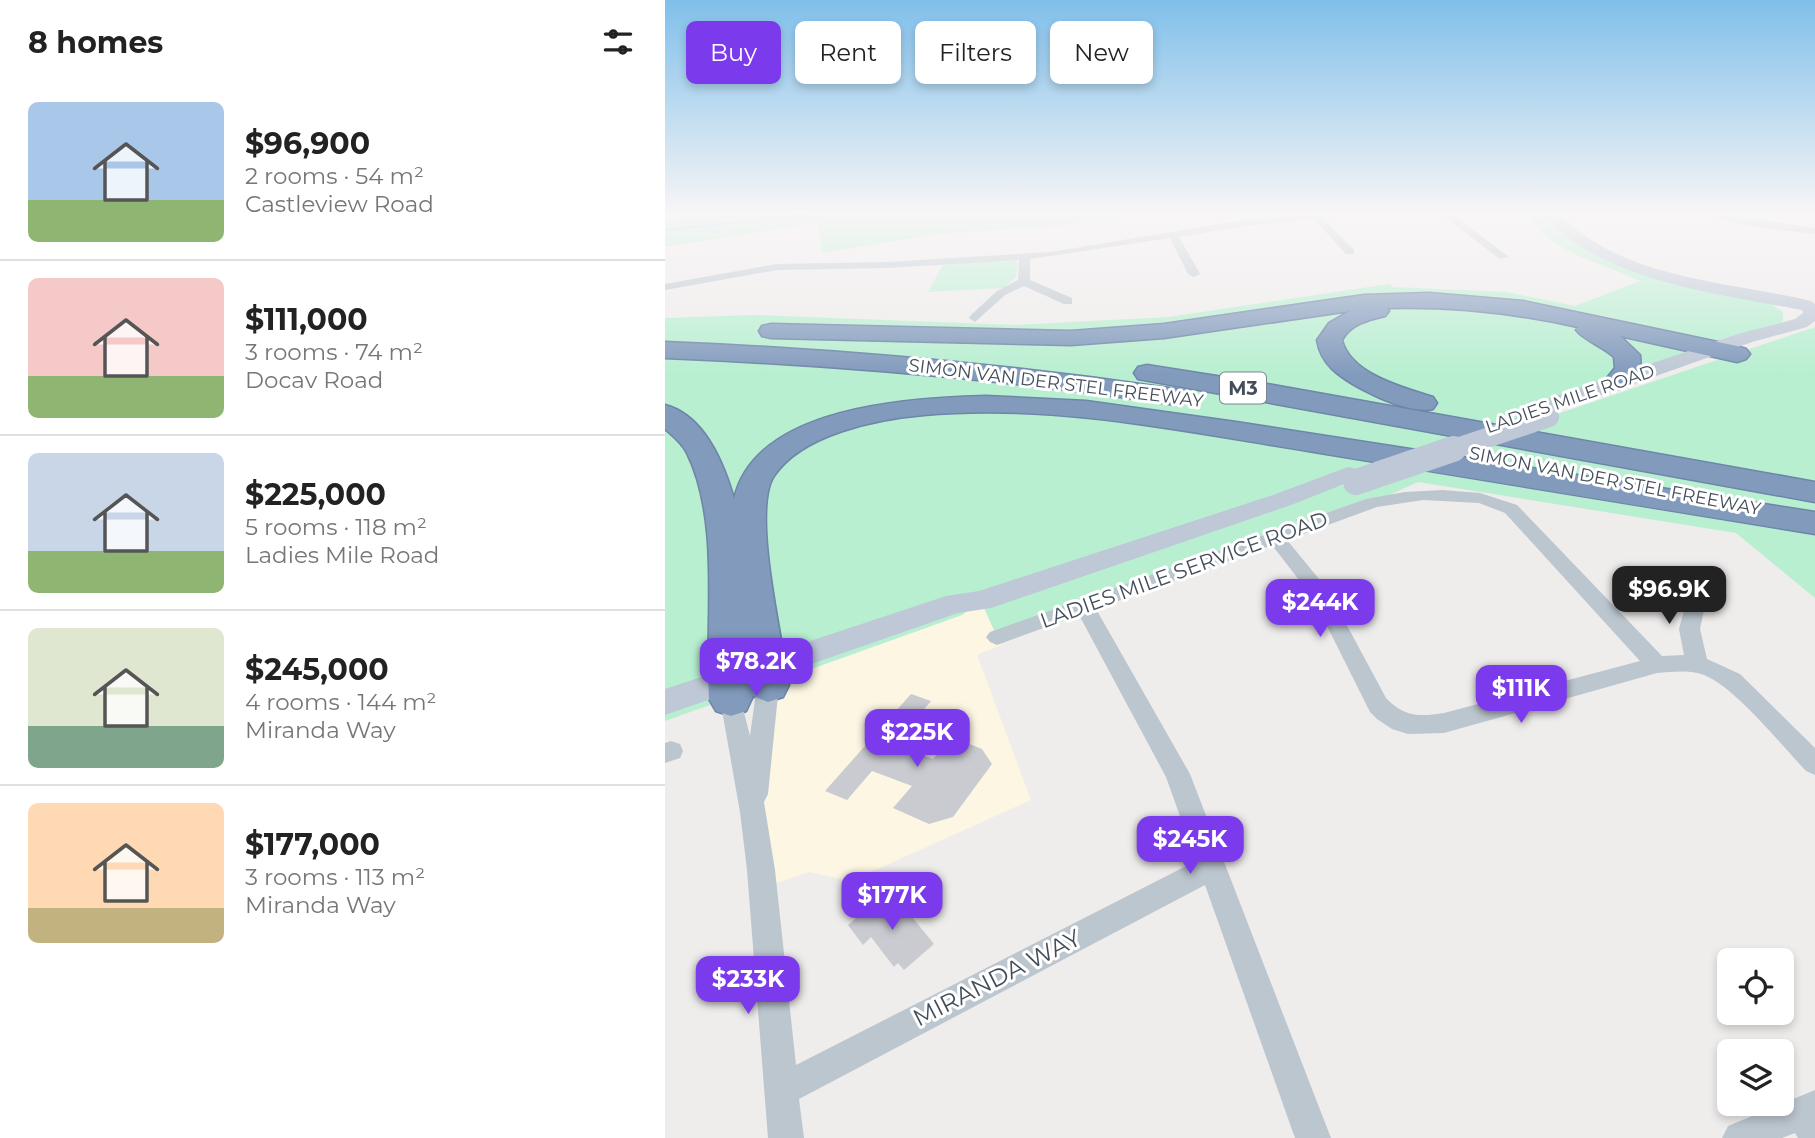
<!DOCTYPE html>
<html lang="en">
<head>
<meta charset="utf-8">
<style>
	:root { --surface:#fff; --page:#f6f6f6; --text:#222; --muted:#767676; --line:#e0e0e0; --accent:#7c3aed }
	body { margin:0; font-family:Montserrat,sans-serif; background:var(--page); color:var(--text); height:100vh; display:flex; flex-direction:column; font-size:26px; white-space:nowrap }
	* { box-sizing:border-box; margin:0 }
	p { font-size:23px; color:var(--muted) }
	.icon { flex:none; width:38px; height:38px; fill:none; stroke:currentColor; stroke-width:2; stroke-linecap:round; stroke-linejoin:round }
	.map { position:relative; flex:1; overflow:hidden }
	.side { display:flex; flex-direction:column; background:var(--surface); width:665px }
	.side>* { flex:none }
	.guide { position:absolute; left:21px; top:21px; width:665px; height:63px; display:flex; gap:14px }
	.fabs { position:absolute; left:1052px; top:948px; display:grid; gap:14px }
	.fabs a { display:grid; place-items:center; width:77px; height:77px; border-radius:10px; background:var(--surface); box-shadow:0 4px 10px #0003; font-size:35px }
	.price { position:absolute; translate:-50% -60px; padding:0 16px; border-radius:14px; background:var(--accent); color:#fff; font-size:23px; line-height:46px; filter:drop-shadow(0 2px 4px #0008) }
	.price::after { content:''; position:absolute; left:50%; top:42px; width:21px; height:16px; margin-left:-10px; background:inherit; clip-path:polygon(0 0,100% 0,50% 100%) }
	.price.active { background:#222; color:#fff }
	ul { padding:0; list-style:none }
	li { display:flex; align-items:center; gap:21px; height:175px; padding:0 28px }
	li+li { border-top:2px solid var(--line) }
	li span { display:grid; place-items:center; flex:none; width:196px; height:140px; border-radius:10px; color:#555 }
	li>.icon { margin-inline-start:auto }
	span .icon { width:84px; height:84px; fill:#fffc; stroke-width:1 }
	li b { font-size:30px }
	h2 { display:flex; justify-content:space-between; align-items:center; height:84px; padding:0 28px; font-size:30px }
	.pill { padding:0 24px; border-radius:10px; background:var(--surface); box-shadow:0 4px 10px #0003; font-size:24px; line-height:63px }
	.pill.active { background:var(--accent); color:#fff }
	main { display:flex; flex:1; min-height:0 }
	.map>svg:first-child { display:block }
	.commercial { fill:#fcf6e3 }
	.green { fill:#b8efd1 }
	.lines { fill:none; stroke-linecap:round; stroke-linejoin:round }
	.stream { stroke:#85d0ec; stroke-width:2.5 }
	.building { fill:#c9cbd1 }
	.motorway-casing { stroke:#6e86a8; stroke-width:3 }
	.minor { fill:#bcc6cf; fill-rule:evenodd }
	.secondary { fill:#bec8d6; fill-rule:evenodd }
	.motorway { fill:#829bbd; fill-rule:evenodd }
	.secondary-bridge-far1 { stroke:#bec8d6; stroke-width:20 }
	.secondary-bridge { stroke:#bec8d6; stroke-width:26 }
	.labels { text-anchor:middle; stroke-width:6; stroke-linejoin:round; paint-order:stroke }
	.far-street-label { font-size:18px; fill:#444e5a; stroke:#fff }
	.shield { fill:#fff; stroke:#7c838c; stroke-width:2 }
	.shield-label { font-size:19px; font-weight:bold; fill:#444e5a }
	.street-label { font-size:21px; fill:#444e5a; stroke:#fff }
	.near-street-label { font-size:24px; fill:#444e5a; stroke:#fff }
</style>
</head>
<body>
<main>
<section class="side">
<h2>8 homes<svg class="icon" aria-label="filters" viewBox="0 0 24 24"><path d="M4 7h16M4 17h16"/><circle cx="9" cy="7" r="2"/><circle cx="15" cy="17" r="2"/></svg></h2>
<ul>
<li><span style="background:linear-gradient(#a9c7e8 70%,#8fb573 0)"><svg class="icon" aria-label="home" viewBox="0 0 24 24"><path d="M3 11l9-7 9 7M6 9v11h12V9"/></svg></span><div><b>$96,900</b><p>2 rooms · 54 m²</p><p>Castleview Road</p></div></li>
<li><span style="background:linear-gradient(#f6c9c9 70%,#8fb573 0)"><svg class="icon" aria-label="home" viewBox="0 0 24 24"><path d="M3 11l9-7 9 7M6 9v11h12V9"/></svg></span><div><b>$111,000</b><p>3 rooms · 74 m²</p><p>Docav Road</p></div></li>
<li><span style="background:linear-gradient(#c9d6e8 70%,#8fb573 0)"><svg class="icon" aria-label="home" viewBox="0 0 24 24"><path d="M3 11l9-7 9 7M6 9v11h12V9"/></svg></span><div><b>$225,000</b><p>5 rooms · 118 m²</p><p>Ladies Mile Road</p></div></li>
<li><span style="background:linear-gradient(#dfe7d0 70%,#7fa58c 0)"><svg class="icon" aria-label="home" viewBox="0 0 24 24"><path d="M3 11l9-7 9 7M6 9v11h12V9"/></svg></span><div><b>$245,000</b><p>4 rooms · 144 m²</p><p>Miranda Way</p></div></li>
<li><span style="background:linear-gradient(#ffd9b3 75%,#c2b280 0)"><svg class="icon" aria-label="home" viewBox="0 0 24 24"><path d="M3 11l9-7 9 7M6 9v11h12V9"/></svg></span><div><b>$177,000</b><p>3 rooms · 113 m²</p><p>Miranda Way</p></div></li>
</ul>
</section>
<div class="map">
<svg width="1150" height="1138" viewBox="0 0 1150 1138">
	<rect width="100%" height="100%" fill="#efecec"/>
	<polygon class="commercial" points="316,601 336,645 312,655 366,800 186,881 144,872 97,888 96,750 103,685 297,615"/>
	<g class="green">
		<polygon points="43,215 467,215 392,226 273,234 157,253 153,223 0,247 0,219"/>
		<path d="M 863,215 L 888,215 L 947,257 L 1102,301 L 1118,312 L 1118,321 L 1100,333 L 683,474 L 624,499 L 691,482 L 1150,327 L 1150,598 L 1071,533 L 753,482 L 707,503 L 332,637 L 316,601 L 297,615 L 0,721 L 0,318 L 90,315 L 350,325 L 503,317 L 724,284 L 728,287 L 842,292 L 910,306 L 975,281 C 937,262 887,255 863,215 Z"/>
		<polygon points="349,260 353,262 351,277 339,288 263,292 279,263"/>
	</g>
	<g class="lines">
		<polyline class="stream" points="0,230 141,215"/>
	</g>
	<g class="building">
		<polygon points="246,694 266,701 229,745 268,759 287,737 317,749 327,764 288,817 264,824 228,808 247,786 207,771 182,800 160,791"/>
		<polygon points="230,896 269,944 239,970 233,963 229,967 206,937 198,945 183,925 214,899 218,905"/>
	</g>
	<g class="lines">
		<g class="motorway-casing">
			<g id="motorway">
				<path d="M 764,293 L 858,301 L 1072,346 L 1081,349 L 1085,354 L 1081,359 L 1072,362 L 955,336 L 975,355 L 976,369 C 966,383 960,393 941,389 L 938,383 L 950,368 L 949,357 C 939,347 918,340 911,330 L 913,327 C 850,313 787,306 722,308 L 724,311 L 720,316 C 703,320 686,324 677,340 C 685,374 739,388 768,397 L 772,403 L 768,409 C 743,415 686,387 667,369 C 658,360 654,352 652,340 L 664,323 L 685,311 L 499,338 L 406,345 L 106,338 L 97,336 L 94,331 L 97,326 L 106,324 L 406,331 L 499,324 L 699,295 Z"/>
				<path d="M 0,342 C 171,349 341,364 511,389 L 521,391 L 525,397 L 521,403 L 511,405 C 341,379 171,365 0,358 Z"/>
				<polygon points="482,365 608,385 1150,482 1150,502 473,379 469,373 473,367"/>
				<path d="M 321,396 L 421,401 L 571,422 L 1150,512 L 1150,534 C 983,507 816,480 649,452 C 522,432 389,403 259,415 C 212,419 137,434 109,476 C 86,510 118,642 124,685 L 118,697 L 103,702 L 88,696 L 81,711 L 66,716 L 51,711 L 44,699 C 40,623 56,522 22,453 C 17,443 8,436 0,429 L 0,405 C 39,415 59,464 69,499 C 90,406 245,398 321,396 Z"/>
			</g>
		</g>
		<g class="minor">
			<polygon points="635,215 672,215 659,219 689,250 689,254 681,254 649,219 579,226 514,237 535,274 529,277 523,274 505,238 365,259 365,280 407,298 407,304 399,304 359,286 340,295 310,322 304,318 306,315 332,291 353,280 354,260 222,268 112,270 0,290 0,284 112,264 222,262 386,252 579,220"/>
			<polygon points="777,215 788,215 844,257 835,259"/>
			<polygon points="1043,215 1062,215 1150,228 1150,234 1085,226"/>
			<path d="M 778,490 L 815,493 L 852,505 L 997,656 L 1019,655 L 1014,629 L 1024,592 L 1012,571 L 1015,566 L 1029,566 L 1043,592 L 1035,629 L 1042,659 L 1075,674 L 1150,748 L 1150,775 L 1141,771 C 1117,746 1067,683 1036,674 C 1022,670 1006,672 992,673 L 779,733 L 743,734 L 727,729 L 712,719 L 705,712 L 648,598 L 607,545 L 431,609 L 525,774 L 666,1138 L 630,1138 L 540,885 L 134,1099 L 139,1138 L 103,1138 L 82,870 L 75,812 L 55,699 L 58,693 L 66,690 L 74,693 L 85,736 L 92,685 L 95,679 L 103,676 L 111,679 L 114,685 L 103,794 L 99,802 L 110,870 L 131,1065 L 531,861 L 501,777 L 414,615 L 332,645 L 325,642 L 321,637 L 325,632 L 701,499 L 740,492 ZM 758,500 L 814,503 L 840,513 L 975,661 L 779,713 C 755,717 739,717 721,698 L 663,590 L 622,540 L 712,507 Z"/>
			<polygon points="6,741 15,744 18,751 15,758 0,763 0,743"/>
			<polygon points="1150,1090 1150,1138 1133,1138 1130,1133 1117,1138 1057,1138 1063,1126"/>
		</g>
		<g class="secondary">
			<path d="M 881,215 L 896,215 C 959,280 1063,281 1146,301 L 1150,304 L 1150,321 L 1142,327 L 1087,342 L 872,418 L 856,418 L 853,413 L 856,408 L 1073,334 L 1130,319 L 1138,313 L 1137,310 C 1060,295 932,281 881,215 Z"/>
			<polygon points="683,467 692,469 695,474 692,479 626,505 326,608 293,613 0,715 0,689 281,596 314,591 608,495"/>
		</g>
		<use href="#motorway" class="motorway"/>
		<polyline class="secondary-bridge-far1" points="783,451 884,417"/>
		<polyline class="secondary-bridge" points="691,482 788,449"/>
	</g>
	<linearGradient id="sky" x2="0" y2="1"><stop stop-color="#80bfea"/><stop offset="0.57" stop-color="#f8f6f6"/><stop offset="1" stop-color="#f8f6f6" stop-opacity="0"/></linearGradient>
	<rect width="1150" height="374" fill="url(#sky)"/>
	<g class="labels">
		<g class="far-street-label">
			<text transform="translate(391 383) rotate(7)" y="6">SIMON VAN DER STEL FREEWAY</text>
			<text transform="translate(905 399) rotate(-19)" y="6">LADIES MILE ROAD</text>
			<text transform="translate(950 481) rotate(11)" y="6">SIMON VAN DER STEL FREEWAY</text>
		</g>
		<rect class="shield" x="555" y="372.5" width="46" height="31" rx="5"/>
		<g class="shield-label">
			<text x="578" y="395">M3</text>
		</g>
		<g class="street-label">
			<text transform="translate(519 570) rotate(-20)" y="7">LADIES MILE SERVICE ROAD</text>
		</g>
		<g class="near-street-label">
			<text transform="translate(332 978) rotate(-27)" y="8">MIRANDA WAY</text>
		</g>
	</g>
</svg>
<div class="fabs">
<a><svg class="icon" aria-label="locate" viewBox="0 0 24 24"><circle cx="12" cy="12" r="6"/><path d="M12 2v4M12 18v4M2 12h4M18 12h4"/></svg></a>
<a><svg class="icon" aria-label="layers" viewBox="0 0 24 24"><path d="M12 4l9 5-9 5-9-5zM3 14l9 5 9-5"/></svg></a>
</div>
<b class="price active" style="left:1004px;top:626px">$96.9K</b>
<b class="price" style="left:655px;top:639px">$244K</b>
<b class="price" style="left:91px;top:698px">$78.2K</b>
<b class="price" style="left:856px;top:725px">$111K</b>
<b class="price" style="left:252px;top:769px">$225K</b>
<b class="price" style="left:525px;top:876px">$245K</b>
<b class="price" style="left:227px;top:932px">$177K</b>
<b class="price" style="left:83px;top:1016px">$233K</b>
<div class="guide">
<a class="pill active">Buy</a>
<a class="pill">Rent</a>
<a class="pill">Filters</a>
<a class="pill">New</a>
</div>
</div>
</main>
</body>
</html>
